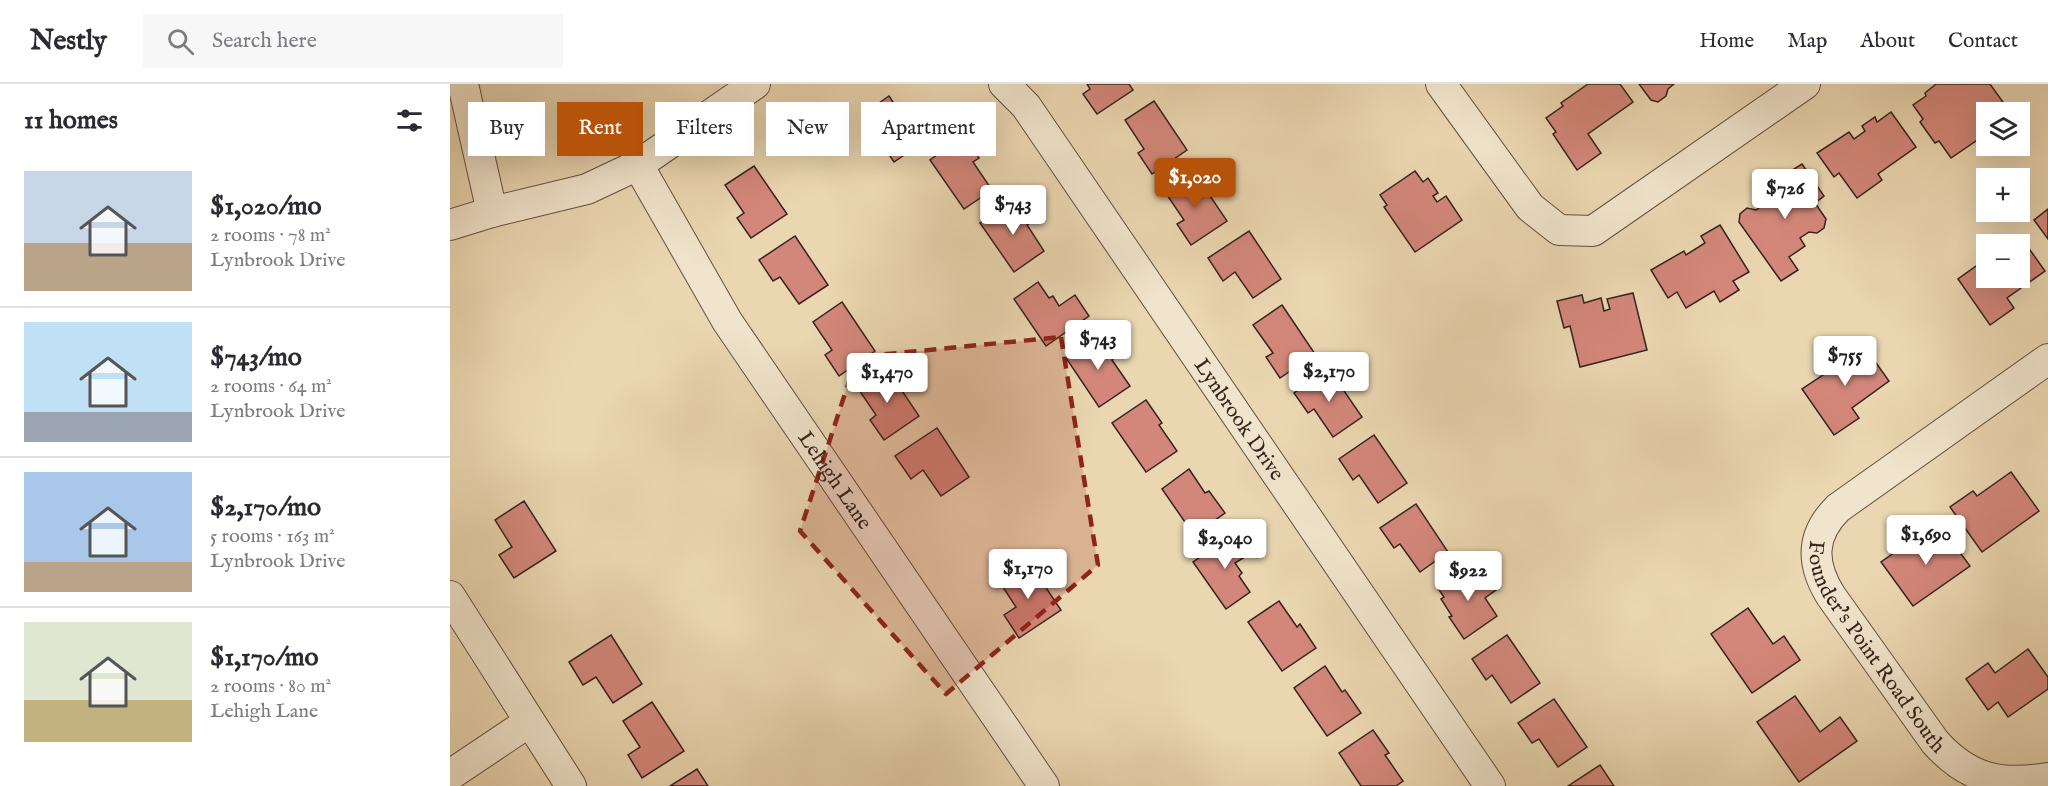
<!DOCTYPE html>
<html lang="en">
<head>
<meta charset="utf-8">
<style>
	:root { --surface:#fff; --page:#f7f7f7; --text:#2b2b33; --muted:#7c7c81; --line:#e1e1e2; --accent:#b45309 }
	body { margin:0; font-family:"IM FELL English",serif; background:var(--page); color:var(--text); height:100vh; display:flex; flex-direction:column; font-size:22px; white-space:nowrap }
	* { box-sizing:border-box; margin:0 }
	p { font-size:20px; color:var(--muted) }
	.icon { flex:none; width:33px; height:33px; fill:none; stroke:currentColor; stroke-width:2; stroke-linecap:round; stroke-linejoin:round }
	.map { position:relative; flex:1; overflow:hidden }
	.panel { display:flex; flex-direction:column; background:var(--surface); width:450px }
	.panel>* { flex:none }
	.hud { position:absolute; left:18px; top:18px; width:570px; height:54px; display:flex; gap:12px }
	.fabs { position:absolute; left:1526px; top:18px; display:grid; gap:12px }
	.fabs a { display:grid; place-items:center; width:54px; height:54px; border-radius:0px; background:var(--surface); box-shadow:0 6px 24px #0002; font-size:30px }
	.price { position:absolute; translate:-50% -51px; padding:0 14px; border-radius:6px; background:#fff; color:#222; font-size:20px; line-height:39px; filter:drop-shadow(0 2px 3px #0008) }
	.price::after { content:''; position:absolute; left:50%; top:36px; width:18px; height:14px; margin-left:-9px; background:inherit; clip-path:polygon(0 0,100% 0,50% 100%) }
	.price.current { background:var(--accent); color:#fff }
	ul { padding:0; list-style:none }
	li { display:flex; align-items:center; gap:18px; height:150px; padding:0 24px }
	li+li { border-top:2px solid var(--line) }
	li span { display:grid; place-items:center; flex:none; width:168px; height:120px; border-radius:0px; color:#555 }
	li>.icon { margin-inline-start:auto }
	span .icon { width:72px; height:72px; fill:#fffc; stroke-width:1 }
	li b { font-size:26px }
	h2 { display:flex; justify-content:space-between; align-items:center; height:72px; padding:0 24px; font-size:26px }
	.pill { padding:0 21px; border-radius:0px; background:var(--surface); box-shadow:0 6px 24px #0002; font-size:21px; line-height:54px }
	.pill.current { background:var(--accent); color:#fff }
	header { display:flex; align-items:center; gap:36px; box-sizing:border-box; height:84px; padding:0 30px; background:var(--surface); border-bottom:2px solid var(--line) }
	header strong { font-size:28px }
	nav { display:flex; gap:33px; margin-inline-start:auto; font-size:21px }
	.search { width:420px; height:54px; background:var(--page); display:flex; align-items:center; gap:15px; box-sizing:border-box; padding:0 21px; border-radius:0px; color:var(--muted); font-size:22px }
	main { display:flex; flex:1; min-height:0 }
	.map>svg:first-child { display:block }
	.building { fill:#d3877a; stroke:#36231c; stroke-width:1.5 }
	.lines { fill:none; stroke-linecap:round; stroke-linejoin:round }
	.minor-casing { stroke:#635041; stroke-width:32 }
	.minor { stroke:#f1e4cc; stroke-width:30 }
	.marked { fill:#8f2418; fill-opacity:0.2; stroke:#8f2418; stroke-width:4.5; stroke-dasharray:12 8; stroke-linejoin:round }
	.labels { text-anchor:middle; stroke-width:4.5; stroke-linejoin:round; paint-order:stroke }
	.street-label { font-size:21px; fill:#36231c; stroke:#f1e4cc }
</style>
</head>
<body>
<header>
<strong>Nestly</strong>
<div class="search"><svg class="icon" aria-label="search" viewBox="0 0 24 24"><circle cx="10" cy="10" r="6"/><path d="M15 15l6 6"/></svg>Search here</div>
<nav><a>Home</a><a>Map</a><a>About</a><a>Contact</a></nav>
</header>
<main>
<section class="panel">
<h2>11 homes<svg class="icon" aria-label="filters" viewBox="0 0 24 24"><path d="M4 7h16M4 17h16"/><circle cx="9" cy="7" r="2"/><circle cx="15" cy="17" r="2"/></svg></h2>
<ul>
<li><span style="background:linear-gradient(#c9d6e8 60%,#b9a48a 0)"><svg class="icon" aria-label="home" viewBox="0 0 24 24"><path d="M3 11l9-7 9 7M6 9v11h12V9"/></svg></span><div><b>$1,020/mo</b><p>2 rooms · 78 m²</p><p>Lynbrook Drive</p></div></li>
<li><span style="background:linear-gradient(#bfe0f5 75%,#9aa5b1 0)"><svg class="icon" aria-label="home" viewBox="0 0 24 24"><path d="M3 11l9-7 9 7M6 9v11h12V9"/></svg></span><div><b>$743/mo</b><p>2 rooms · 64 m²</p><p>Lynbrook Drive</p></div></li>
<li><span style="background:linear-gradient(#a9c7e8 75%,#b9a48a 0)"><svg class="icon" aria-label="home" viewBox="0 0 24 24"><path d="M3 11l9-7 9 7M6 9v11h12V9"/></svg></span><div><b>$2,170/mo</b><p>5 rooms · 163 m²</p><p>Lynbrook Drive</p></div></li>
<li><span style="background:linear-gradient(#dfe7d0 65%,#c2b280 0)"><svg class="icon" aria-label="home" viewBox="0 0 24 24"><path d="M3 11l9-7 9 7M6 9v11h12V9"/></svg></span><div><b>$1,170/mo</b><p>2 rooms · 80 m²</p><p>Lehigh Lane</p></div></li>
</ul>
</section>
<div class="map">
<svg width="1598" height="702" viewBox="0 0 1598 702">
	<rect width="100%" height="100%" fill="#ead6b1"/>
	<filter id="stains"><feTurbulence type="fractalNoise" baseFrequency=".00333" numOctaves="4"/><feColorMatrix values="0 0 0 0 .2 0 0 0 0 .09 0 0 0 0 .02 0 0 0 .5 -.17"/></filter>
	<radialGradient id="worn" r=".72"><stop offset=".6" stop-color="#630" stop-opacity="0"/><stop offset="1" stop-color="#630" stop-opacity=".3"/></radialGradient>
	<g class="building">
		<polygon points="637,0 679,0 683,6 647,30 633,10 640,5"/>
		<polygon points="1138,0 1170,0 1183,18 1138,50 1151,69 1127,86 1103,50 1106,48 1096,34 1113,22 1111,19"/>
		<polygon points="1189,0 1224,0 1218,5 1216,12 1208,18 1201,16"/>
		<polygon points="1486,0 1540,0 1560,28 1536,28 1536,50 1501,74 1489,57 1485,59 1470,38 1473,35 1463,21 1476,12 1475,9"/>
		<polygon points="439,12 450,29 454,26 460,35 470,28 485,50 444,78 429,56 432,54 415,29"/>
		<polygon points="704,17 737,66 702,90 688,69 694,65 675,36"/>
		<polygon points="1441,28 1466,63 1428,90 1432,96 1407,114 1389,89 1384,93 1367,69 1399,48 1404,55 1415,47 1412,42 1425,33 1427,38"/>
		<polygon points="514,52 529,74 523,78 542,106 514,125 480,76"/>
		<polygon points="1352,80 1374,112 1365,119 1376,135 1374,144 1367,149 1359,148 1350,154 1355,162 1339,173 1348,186 1331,197 1289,138 1290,130 1297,124 1306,126 1326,112 1318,101"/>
		<polygon points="304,82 337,130 301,154 287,134 294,129 275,101"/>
		<polygon points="965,87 973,98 978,94 988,109 983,112 987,118 996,112 1012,136 965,168 934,123 937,121 930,111"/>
		<polygon points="744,88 777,137 741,161 727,140 734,136 715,108"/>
		<polygon points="564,116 580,139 577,141 594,167 564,188 530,139"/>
		<polygon points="1598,125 1598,155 1584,136"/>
		<polygon points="1270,141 1299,188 1283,197 1289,206 1270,218 1264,207 1236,224 1227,208 1218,214 1201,186 1234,167 1236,171 1255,159 1251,152"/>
		<polygon points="799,147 831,195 803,214 785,188 773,197 758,174"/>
		<polygon points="345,152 378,201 349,220 330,193 323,197 309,176"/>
		<polygon points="1570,152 1595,187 1557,214 1564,224 1540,241 1508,195 1536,175 1536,194 1569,194 1569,160 1557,160"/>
		<polygon points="588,198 599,214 603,212 609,222 625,211 639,232 596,262 564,215"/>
		<polygon points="1183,209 1197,266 1130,283 1120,242 1114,244 1107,217 1132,211 1134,219 1151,214 1154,227 1160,225 1157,215"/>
		<polygon points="392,218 425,267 389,292 375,271 382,266 363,238"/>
		<polygon points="832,221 865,270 830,294 816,273 823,269 803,241"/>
		<polygon points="649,251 665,273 662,276 680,302 649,323 616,274"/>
		<polygon points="1394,261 1402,271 1414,262 1439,297 1402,324 1409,334 1384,351 1352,305 1382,285 1375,275"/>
		<polygon points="436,283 469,332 434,356 420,336 426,331 407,303"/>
		<polygon points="879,285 912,333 883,353 864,325 858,329 844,309"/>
		<polygon points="696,316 712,339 709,341 727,367 696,388 662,339"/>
		<polygon points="487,344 519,393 491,412 473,386 461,395 445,372"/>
		<polygon points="924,351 957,399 928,419 909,391 903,396 889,375"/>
		<polygon points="739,385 755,409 759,407 775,429 744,451 712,405"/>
		<polygon points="1561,388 1589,427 1532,468 1500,423 1523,407 1527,412"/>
		<polygon points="74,417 106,467 64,494 49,471 62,463 45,436"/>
		<polygon points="966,420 998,468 970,488 950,460 944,464 930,444"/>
		<polygon points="1491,443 1520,482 1463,522 1431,478 1454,462 1458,467"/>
		<polygon points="787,448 801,469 785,479 792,489 789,492 800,508 776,525 743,478"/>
		<polygon points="578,477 611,526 569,554 554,531 566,523 549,497"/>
		<polygon points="1015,484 1024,496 1034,489 1046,506 1035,514 1047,532 1014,555 999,533 1002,532 991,515 994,513 987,503"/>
		<polygon points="829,517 847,543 850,540 866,564 832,587 798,538"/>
		<polygon points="1298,524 1323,560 1334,552 1350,576 1302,609 1261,550"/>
		<polygon points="161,551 192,600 163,619 146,593 133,601 119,578"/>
		<polygon points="1057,551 1090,599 1061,619 1042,591 1036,596 1022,575"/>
		<polygon points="1578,565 1598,593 1598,605 1558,633 1548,618 1538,626 1516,595 1538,579 1545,589"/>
		<polygon points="875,582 892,608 895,606 911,629 877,652 844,604"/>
		<polygon points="1345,612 1370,648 1390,633 1407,657 1349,698 1307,638"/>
		<polygon points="1104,615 1137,663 1108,683 1089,655 1082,659 1068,639"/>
		<polygon points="202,618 234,667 192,694 178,671 190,663 173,637"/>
		<polygon points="923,646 939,669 935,671 953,697 946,702 911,702 889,669"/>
		<polygon points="1150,681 1164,702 1118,702"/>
		<polygon points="247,685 258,702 220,702"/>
	</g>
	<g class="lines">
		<g class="minor-casing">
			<g id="minor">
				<polyline points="13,0 42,128"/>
				<path id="s1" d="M 554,0 L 576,22 L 1040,702"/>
				<polyline points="991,0 1080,123 1109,146 1143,147 1355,0"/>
				<path id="s2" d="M 188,81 L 277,237 L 594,702"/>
				<polyline points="0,141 42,128 137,105 188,81 305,0"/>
				<path id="s3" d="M 1598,275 L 1388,424 C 1360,452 1361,480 1381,512 L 1485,658 C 1518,695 1550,702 1598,694"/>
				<polyline points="0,512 121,702"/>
				<polyline points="0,691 79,638"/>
			</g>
		</g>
		<use href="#minor" class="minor"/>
	</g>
	<path class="marked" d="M 611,253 L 648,481 L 496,610 L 350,447 L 407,273 Z"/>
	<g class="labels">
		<g class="street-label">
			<text dy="7" stroke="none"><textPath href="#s1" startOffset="410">Lynbrook Drive</textPath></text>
			<text dy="7" stroke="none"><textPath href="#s2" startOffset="372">Lehigh Lane</textPath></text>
			<text dy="7" stroke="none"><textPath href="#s3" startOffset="420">Founder's Point Road South</textPath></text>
		</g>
	</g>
	<rect width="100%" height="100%" filter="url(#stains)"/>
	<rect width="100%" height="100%" fill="url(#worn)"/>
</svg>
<div class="fabs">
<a><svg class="icon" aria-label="layers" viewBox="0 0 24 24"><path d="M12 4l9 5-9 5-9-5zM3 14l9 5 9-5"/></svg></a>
<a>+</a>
<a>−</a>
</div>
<b class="price current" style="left:745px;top:125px">$1,020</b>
<b class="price" style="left:1335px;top:136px">$726</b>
<b class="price" style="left:563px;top:152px">$743</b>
<b class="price" style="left:648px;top:287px">$743</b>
<b class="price" style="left:1395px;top:303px">$755</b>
<b class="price" style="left:879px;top:319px">$2,170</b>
<b class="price" style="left:437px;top:320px">$1,470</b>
<b class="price" style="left:1476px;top:482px">$1,690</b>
<b class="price" style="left:775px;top:486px">$2,040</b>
<b class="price" style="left:578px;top:516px">$1,170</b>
<b class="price" style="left:1018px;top:518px">$922</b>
<div class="hud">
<a class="pill">Buy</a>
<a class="pill current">Rent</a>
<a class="pill">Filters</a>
<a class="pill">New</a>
<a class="pill">Apartment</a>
</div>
</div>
</main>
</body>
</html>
